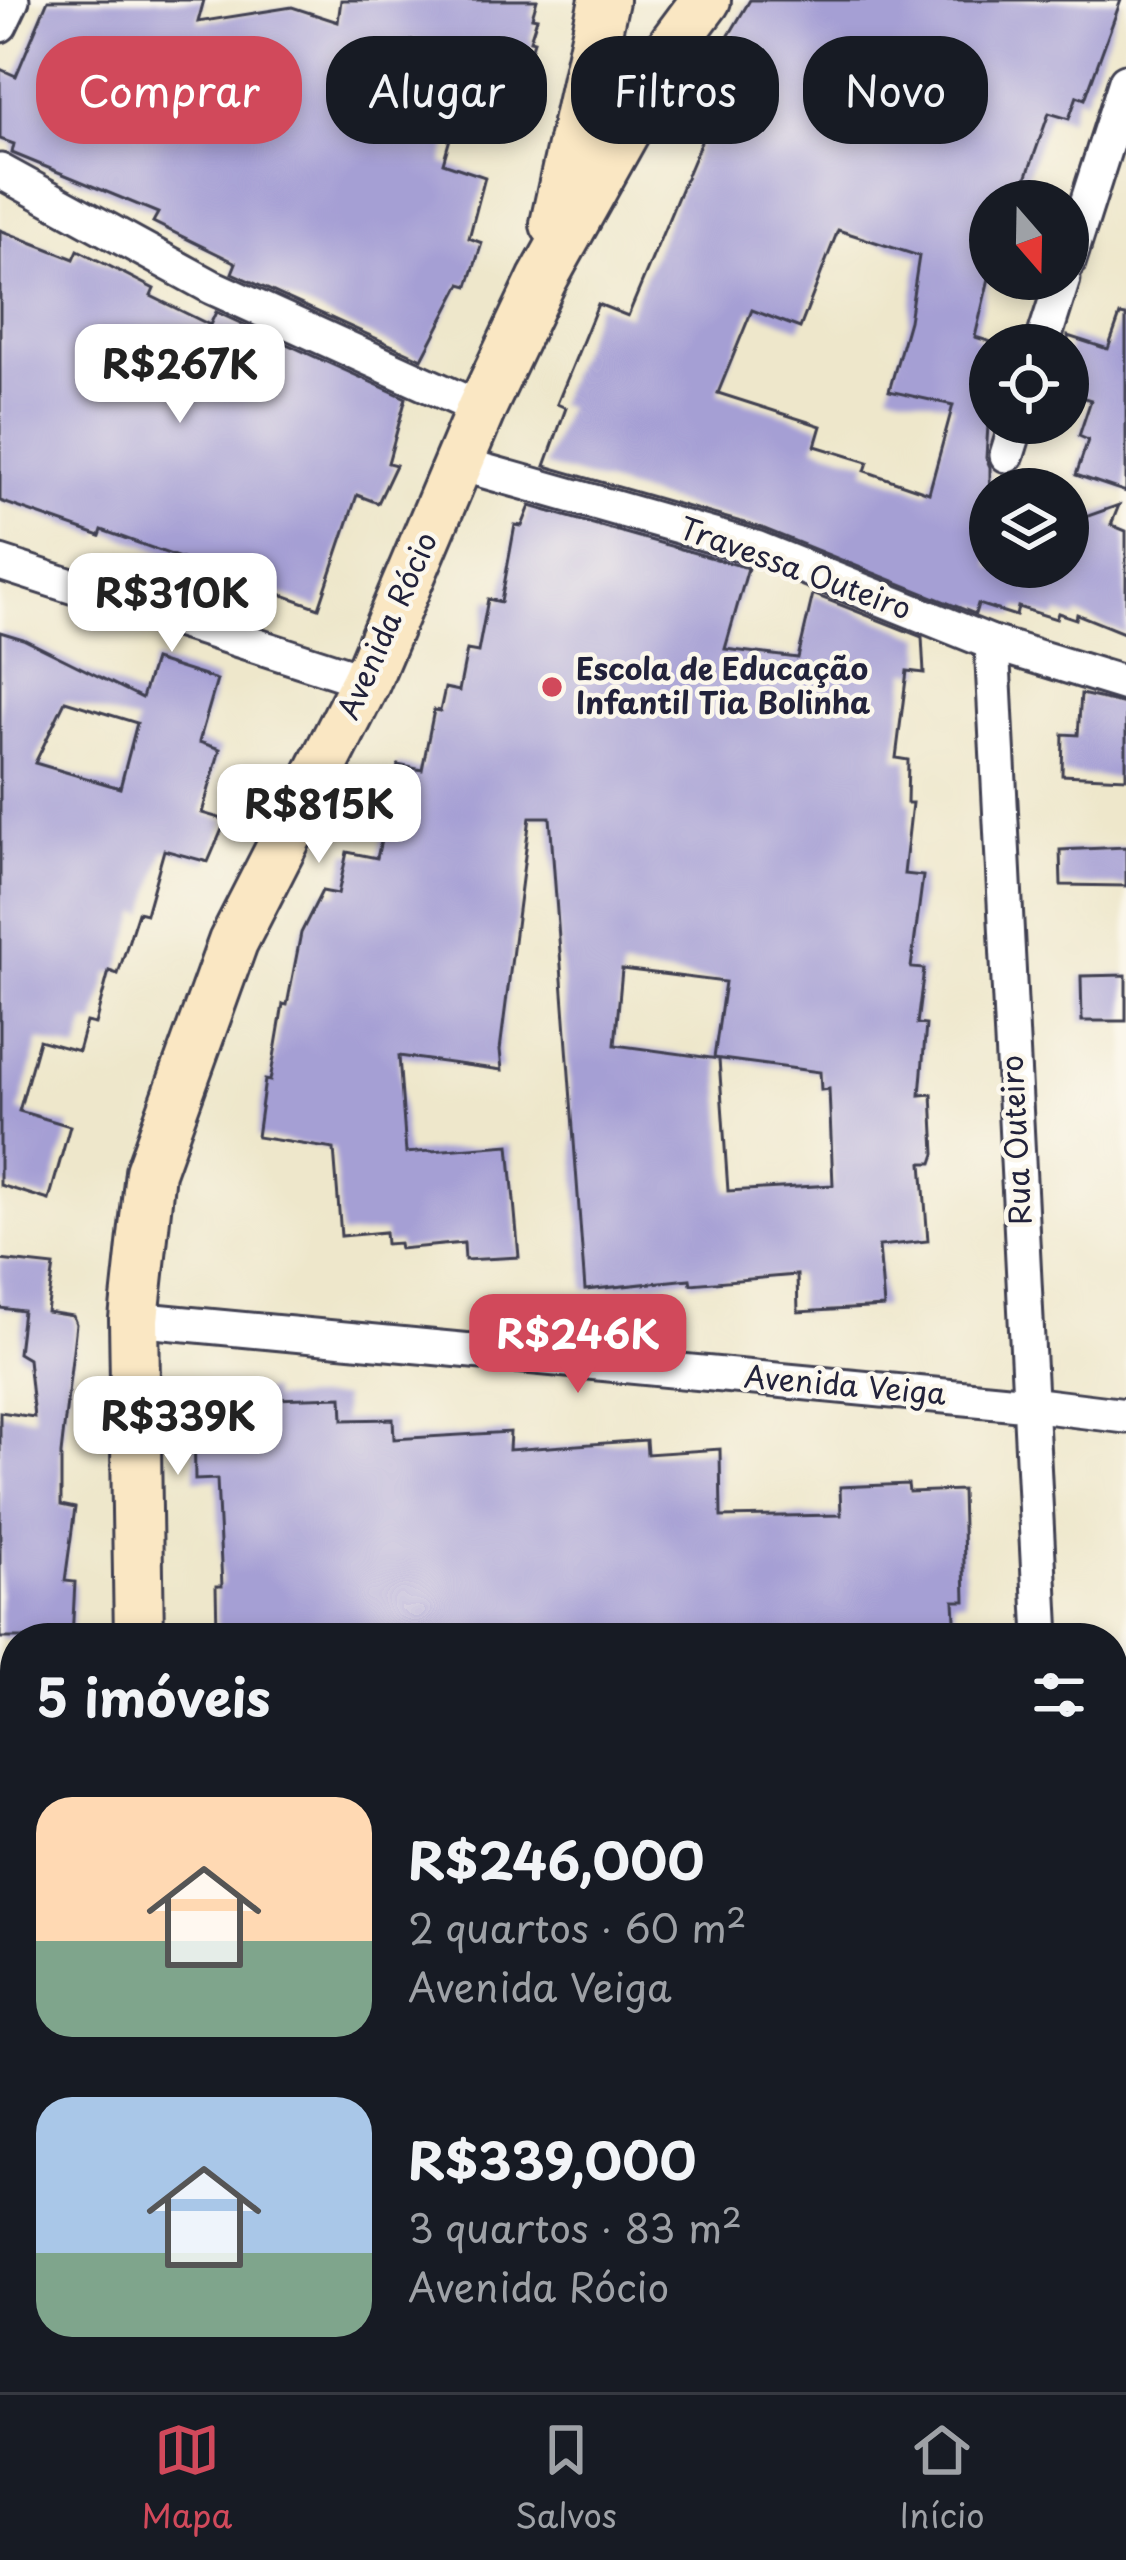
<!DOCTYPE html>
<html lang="pt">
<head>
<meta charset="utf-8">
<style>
	:root { --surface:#171b24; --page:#242831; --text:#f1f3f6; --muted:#9ea1a6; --line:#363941; --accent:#d1495b }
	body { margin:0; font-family:"Playpen Sans",sans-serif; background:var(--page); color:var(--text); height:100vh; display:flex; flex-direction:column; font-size:45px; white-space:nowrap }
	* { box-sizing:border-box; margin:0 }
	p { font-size:39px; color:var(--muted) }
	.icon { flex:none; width:66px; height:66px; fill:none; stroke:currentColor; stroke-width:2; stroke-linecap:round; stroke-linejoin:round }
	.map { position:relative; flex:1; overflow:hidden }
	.details { position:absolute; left:0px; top:1623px; width:1128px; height:771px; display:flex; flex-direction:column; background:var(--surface); border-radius:48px 48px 0 0; box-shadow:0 6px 18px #0003 }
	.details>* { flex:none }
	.top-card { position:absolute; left:36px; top:36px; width:1056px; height:108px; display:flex; gap:24px }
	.needle { width:78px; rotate:160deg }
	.tools { position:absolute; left:969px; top:180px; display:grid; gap:24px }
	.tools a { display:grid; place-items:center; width:120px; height:120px; border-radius:50%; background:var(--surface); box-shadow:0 6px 18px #0003; font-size:60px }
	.price { position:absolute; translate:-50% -102px; padding:0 27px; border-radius:24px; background:#fff; color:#222; font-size:39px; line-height:78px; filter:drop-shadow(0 3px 6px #0008) }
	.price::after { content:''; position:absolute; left:50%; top:72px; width:36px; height:27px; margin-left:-18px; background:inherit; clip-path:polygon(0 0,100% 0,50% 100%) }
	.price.selected { background:var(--accent); color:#fff }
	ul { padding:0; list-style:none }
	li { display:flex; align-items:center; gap:36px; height:300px; padding:0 36px }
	li span { display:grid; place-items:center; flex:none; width:336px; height:240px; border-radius:36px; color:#555 }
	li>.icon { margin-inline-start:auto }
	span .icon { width:144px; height:144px; fill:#fffc; stroke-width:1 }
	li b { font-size:51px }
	h2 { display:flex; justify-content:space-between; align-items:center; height:144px; padding:0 36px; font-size:51px }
	.chip { padding:0 42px; border-radius:48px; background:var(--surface); box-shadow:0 6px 18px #0003; font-size:42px; line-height:108px }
	.chip.selected { background:var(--accent); color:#fff }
	.tab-bar { display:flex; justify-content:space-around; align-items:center; height:168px; border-top:3px solid var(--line); background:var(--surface); font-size:33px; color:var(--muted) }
	.tab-bar a { display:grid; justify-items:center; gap:6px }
	.tab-bar .selected { color:var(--accent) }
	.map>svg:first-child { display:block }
	.building { fill:#a59fd4; fill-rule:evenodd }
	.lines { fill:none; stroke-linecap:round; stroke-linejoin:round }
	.street-casing { stroke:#414051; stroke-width:39 }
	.secondary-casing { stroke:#414051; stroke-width:54 }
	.street { stroke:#fff; stroke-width:33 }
	.secondary { stroke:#fae7c3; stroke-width:48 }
	.poi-dot { fill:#d1495b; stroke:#fbf7ec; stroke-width:4.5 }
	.labels { text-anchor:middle; stroke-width:9; stroke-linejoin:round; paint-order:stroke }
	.street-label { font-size:30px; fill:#22223b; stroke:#fbf7ec }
	.poi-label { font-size:30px; font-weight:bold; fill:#22223b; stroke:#fbf7ec; text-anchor:start }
</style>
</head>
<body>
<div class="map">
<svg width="1126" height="2392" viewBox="0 0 1126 2392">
	<rect width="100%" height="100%" fill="#fbf7ec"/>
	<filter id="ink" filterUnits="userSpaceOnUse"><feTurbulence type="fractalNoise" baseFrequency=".00833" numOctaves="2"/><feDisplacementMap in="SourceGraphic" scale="24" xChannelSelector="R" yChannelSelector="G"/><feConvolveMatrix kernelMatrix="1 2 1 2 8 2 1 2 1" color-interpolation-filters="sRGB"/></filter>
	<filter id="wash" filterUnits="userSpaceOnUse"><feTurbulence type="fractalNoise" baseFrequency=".004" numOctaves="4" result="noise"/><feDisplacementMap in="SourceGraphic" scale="48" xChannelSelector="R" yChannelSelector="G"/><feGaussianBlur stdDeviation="2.7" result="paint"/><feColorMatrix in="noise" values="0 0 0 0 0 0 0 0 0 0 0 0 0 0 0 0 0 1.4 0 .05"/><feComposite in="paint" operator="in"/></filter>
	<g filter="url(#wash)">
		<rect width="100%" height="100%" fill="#eee7cb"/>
		<g id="blocks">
			<g class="building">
				<polygon points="48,0 204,0 198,22 292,7 338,22 341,0 537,0 532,17 537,18 530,40 534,41 523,77 412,40 385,118 451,135 443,163 485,177 469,238 482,243 468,286 461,284 422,359 232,273 236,263 153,222 158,213 12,153 14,144 0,139 0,69 16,76"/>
				<path d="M 750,0 L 1121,0 L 1085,99 L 1077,96 L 1069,119 L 1049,113 L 1018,201 L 990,201 L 990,274 L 975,337 L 1001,345 L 990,345 L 990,376 L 985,390 L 990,392 L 986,458 L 990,467 L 990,567 L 1068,567 L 1068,523 L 1119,505 L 1111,525 L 1126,531 L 1126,634 L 1077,614 L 1076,619 L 1058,613 L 1056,619 L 1018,607 L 1016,616 L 978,604 L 975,614 L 762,528 L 545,466 L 566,408 L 557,404 L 598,304 L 628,316 L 708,125 L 717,128 L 746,50 L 725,42 ZM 838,230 L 919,256 L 909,321 L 889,391 L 953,405 L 929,493 L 865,471 L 868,462 L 815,446 L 821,426 L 718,393 L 752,310 L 800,328 Z"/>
				<polygon points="0,230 74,259 78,250 154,289 151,296 210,325 216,312 406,398 388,463 396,465 378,503 357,495 319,608 102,530 100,536 0,501"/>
				<polygon points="1120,315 1126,316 1126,492 1076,475 1088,440 1079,436 1091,400 1068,393 1068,336 1108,349"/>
				<path d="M 530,506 L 748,568 L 725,649 L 798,658 L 813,594 L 922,637 L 924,673 L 907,671 L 896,758 L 908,760 L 907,803 L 912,803 L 904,874 L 923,876 L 911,968 L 924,969 L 917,1024 L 926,1025 L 920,1095 L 932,1094 L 935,1154 L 932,1163 L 922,1163 L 928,1241 L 879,1246 L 884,1307 L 798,1312 L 797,1275 L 691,1284 L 690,1279 L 585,1290 L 550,817 L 530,817 L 500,1050 L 502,1070 L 399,1056 L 406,1153 L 509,1145 L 519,1257 L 465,1260 L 464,1243 L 400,1249 L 399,1243 L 386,1244 L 385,1232 L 341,1236 L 334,1149 L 257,1137 L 265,1080 L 270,1081 L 283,1004 L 287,1005 L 301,933 L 322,891 L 338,894 L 347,852 L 377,858 L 398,765 L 422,770 L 434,710 L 440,711 L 445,688 L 459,691 L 467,650 L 478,652 L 488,599 L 501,602 L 515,525 L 522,526 ZM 622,969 L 725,982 L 714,1058 L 820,1072 L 821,1090 L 829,1089 L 833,1185 L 728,1191 L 719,1059 L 615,1045 Z"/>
				<path d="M 0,632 L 23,639 L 142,698 L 154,660 L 217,680 L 199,742 L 220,749 L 202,813 L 226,820 L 208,862 L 164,850 L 146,914 L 138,912 L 118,974 L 109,971 L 95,1024 L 86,1022 L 78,1051 L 39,1040 L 19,1111 L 70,1126 L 49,1200 L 0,1185 ZM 65,701 L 137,723 L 120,788 L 35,763 Z"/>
				<polygon points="1081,694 1126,704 1126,778 1062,775 1063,734 1078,735"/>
				<polygon points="1126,847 1126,886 1061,885 1060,850"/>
				<polygon points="1126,975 1126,1021 1082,1021 1081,976"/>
				<polygon points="0,1260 54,1266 47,1312 73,1316 76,1324 61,1454 61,1505 75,1508 65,1581 75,1582 72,1638 0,1638 0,1412 34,1417 28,1359 18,1353 23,1311 0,1308"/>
				<polygon points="221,1391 271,1391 272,1399 342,1397 343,1420 393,1419 394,1439 510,1432 509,1450 646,1440 647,1454 720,1449 721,1517 841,1515 840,1487 908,1484 909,1492 962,1490 965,1601 954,1601 956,1638 223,1638 223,1632 217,1632 216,1586 222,1586 217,1479 195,1480 194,1413 217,1413"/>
			</g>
		</g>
	</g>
	<g filter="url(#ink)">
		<use href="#blocks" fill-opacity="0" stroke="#414051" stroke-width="3"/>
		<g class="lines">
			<g class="street-casing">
				<g id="street">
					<polyline points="0,25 12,0"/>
					<polyline points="0,171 212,287 481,409"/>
					<polyline points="1068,263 1126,81"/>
					<polyline points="1042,345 1063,279"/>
					<polyline points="1007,455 1017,423"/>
					<polyline points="460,464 756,548 992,643 1126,684"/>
					<polyline points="0,563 366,681"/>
					<polyline points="992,643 1042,1638"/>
					<polyline points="134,1319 1029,1404 1126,1416"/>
					<polyline points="0,2278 15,2279"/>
					<polyline points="1113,2377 1126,2378"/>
					<polyline points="1084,2379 1085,2392"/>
				</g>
			</g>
			<g class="secondary-casing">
				<g id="secondary">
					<polyline points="555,224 604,0"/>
					<polyline points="139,1638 134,1319 150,1172 233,942 366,681 481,409 542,280 674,43 706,0"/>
					<polyline points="155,2379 156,2392"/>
				</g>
			</g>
			<use href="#street" class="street"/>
			<use href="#secondary" class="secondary"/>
		</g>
	</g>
	<circle class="poi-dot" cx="552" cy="687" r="12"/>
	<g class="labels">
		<g class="street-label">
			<text transform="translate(795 569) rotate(20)" y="10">Travessa Outeiro</text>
			<text transform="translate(388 626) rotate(-66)" y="10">Avenida Rócio</text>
			<text transform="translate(1017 1140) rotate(-93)" y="10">Rua Outeiro</text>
			<text transform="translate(845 1386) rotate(5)" y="10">Avenida Veiga</text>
		</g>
		<g class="poi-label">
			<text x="576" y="680">Escola de Educação<tspan x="576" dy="34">Infantil Tia Bolinha</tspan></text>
		</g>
	</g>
</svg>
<div class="tools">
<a><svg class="needle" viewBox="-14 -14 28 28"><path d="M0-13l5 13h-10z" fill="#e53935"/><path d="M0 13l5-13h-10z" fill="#9ea1a6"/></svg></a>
<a><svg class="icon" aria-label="locate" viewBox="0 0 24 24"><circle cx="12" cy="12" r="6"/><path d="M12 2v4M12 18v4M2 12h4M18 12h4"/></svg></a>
<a><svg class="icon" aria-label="layers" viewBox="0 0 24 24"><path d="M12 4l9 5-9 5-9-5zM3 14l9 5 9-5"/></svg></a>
</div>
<b class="price" style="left:180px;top:426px">R$267K</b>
<b class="price" style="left:172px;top:655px">R$310K</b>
<b class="price" style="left:319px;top:866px">R$815K</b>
<b class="price selected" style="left:578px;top:1396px">R$246K</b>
<b class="price" style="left:178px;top:1478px">R$339K</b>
<div class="top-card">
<a class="chip selected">Comprar</a>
<a class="chip">Alugar</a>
<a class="chip">Filtros</a>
<a class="chip">Novo</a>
</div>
<section class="details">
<h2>5 imóveis<svg class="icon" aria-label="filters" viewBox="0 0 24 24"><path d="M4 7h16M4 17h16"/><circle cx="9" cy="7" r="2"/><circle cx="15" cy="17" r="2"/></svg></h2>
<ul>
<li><span style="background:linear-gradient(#ffd9b3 60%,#7fa58c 0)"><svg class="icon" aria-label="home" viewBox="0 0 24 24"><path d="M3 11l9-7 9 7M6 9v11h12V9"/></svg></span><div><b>R$246,000</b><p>2 quartos · 60 m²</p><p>Avenida Veiga</p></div></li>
<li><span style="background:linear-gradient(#a9c7e8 65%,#7fa58c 0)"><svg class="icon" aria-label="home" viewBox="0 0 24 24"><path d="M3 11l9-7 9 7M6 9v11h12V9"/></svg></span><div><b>R$339,000</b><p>3 quartos · 83 m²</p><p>Avenida Rócio</p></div></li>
</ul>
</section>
</div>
<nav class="tab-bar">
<a class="selected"><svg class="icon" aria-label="map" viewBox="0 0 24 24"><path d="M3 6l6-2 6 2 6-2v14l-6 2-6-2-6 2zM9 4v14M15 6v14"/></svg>Mapa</a>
<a><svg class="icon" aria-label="saved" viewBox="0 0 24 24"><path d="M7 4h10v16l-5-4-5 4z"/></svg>Salvos</a>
<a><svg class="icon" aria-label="home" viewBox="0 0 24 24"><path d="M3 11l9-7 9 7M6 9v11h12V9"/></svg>Início</a>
</nav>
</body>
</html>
